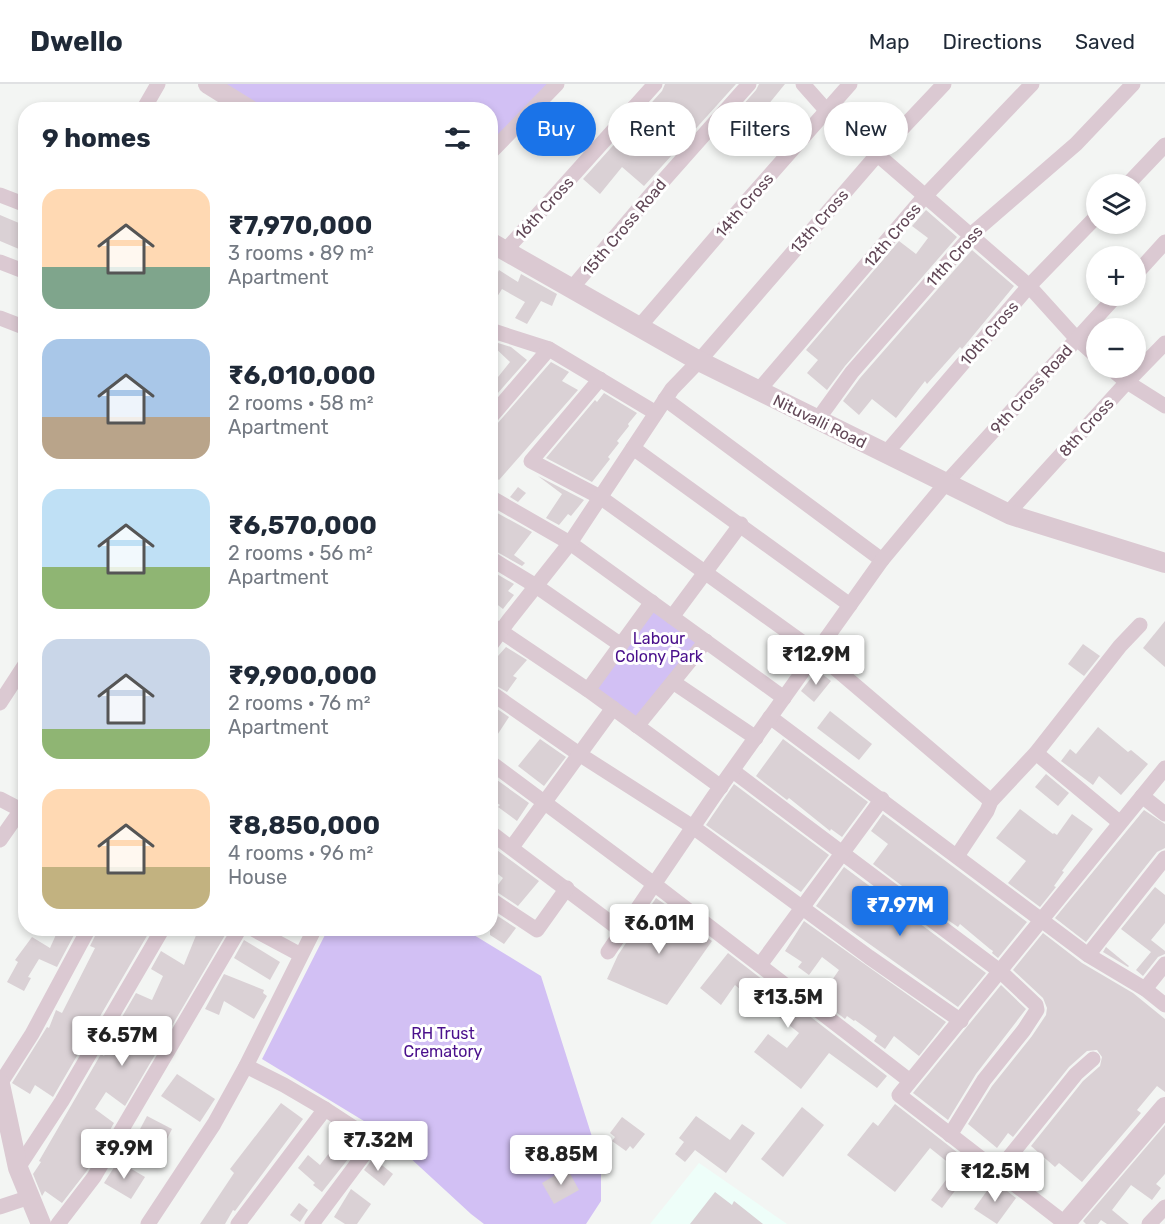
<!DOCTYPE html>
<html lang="en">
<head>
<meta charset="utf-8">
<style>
	:root { --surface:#fff; --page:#f2f2f3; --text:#1f2937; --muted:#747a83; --line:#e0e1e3; --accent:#1a73e8 }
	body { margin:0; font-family:Rubik,sans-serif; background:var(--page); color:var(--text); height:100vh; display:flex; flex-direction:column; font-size:22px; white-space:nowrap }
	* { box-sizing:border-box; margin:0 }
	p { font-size:20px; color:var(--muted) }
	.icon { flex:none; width:33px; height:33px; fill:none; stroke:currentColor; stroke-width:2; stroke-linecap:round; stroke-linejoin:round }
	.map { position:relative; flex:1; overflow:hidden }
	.side { position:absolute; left:18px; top:18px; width:480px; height:834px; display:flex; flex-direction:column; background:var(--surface); border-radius:24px; box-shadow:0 3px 9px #0003 }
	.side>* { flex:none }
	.hud { position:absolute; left:516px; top:18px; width:558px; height:54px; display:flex; gap:12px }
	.tools { position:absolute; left:1086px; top:90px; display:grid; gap:12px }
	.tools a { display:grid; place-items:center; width:60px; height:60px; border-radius:50%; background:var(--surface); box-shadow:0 3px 9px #0003; font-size:30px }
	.price { position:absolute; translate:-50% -51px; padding:0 14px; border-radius:6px; background:#fff; color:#222; font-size:20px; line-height:39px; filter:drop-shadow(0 2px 3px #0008) }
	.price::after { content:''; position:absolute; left:50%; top:36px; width:18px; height:14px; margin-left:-9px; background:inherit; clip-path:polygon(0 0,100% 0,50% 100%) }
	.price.active { background:var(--accent); color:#fff }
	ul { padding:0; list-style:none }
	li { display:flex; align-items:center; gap:18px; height:150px; padding:0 24px }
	li span { display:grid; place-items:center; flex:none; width:168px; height:120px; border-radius:18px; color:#555 }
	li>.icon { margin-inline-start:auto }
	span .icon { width:72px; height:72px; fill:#fffc; stroke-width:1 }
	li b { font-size:26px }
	h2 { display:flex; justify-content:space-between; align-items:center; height:72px; padding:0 24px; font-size:26px }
	.tag { padding:0 21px; border-radius:27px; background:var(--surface); box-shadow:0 3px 9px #0003; font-size:21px; line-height:54px }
	.tag.active { background:var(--accent); color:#fff }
	header { display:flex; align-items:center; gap:36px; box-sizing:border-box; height:84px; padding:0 30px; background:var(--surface); border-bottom:2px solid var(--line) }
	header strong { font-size:28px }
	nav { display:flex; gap:33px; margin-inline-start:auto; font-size:21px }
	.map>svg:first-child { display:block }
	.commercial { fill:#eefef9 }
	.green { fill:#d2c0f4 }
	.building { fill:#dad1d5 }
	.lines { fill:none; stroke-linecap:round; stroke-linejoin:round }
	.minor { stroke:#dbc9d2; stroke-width:15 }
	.tertiary { stroke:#dbc9d2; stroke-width:20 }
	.labels { text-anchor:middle; stroke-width:6; stroke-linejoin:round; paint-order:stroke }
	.street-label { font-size:16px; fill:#624857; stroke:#fff }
	.park-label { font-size:16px; fill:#4a108c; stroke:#fff }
</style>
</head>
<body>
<header>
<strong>Dwello</strong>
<nav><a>Map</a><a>Directions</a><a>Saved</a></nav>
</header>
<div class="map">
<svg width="1165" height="1140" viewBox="0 0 1165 1140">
	<rect width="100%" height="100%" fill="#f3f5f3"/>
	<polygon class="commercial" points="699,1079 787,1140 650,1140"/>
	<g class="green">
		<polygon points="224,0 552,0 491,63 490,26 265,25"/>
		<polygon points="652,518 706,557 637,642 588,606"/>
		<polygon points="328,845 464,845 541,892 601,1081 601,1117 586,1140 484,1140 471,1130 382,1048 262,975"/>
	</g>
	<g class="building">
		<polygon points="665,0 736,0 644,102 622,83 600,110 583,95 662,7"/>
		<polygon points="759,0 785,0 742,53 740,52 731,63 716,52 756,6"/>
		<polygon points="926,126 957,153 845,282 827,306 807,289 818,276 806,266 899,157 916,170 928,154 912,142"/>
		<polygon points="0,131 26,142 21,156 26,157 26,168 0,157"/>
		<polygon points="972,166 1014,202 962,265 960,263 927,300 925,297 896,334 872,315 859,331 843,317 860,294"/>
		<polygon points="490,186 497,190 499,186 518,198 521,190 557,210 552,222 541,217 527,240 515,234 525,218 502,205 490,224"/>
		<polygon points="495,258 511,263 527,276 490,318 490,303 510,278 492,261"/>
		<polygon points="551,278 569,288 562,297 578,306 499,396 490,389 490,343 497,340"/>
		<polygon points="604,309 637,329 628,340 629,342 617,357 619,359 608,373 610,375 592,398 546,374 595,316 597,318"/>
		<polygon points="538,392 584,416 571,432 568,430 559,441 546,434 562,410"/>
		<polygon points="518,403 526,409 518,418 510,413"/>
		<polygon points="490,425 532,448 514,471 525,479 522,482 490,464"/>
		<polygon points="490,486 514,500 508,507 514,511 503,525 490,515"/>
		<polygon points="1165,537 1165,583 1143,564"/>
		<polygon points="1083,560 1100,572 1084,592 1068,580"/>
		<polygon points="506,563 527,576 513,592 517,594 507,608 490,598 490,581"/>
		<polygon points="817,586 831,597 814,618 801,607"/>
		<polygon points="490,620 509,633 490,662"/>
		<polygon points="830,627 872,660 859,676 817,644"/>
		<polygon points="1098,643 1128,668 1131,666 1148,680 1121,711 1099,692 1093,701 1061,677 1070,665 1076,670"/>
		<polygon points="540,655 566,673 544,702 518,682"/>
		<polygon points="783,655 868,718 842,753 831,745 830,747 789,714 787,716 756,692"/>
		<polygon points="1046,690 1069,709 1058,722 1035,703"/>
		<polygon points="490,691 529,719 517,737 498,723 500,721 490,714"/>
		<polygon points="734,700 829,771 801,808 706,741"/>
		<polygon points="1020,725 1053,750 1054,749 1057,751 1072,730 1093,745 1062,787 1064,788 1054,802 1056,803 1040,823 1008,799 1026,777 996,754"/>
		<polygon points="1144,726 1165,740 1165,764 1157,768 1086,858 1055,834"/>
		<polygon points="883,730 1027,838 998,874 992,869 993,867 990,865 960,840 958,843 942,832 944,829 929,817 926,820 873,780 888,760 871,747"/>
		<polygon points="490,761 539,797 518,822 494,806 503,794 490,784"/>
		<polygon points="844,783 986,889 958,923 816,822"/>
		<polygon points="1155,803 1165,811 1165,839 1151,856 1165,867 1165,870 1158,873 1143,892 1136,886 1151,868 1121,845"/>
		<polygon points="656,814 666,821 665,823 712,857 667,921 607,895 618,871"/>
		<polygon points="490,827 516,844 504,860 490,851"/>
		<polygon points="804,837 946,938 919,972 894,952 885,965 874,957 877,952 855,936 854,937 847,932 845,935 819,915 839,886 822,873 809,891 798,883 802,878 785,867"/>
		<polygon points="59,844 66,844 75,849 57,883 39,875 28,893 31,894 24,907 7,898 18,878 15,876 32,853 50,864"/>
		<polygon points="99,844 139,844 148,850 53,1013 35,1001 30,1010 12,999 47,943 49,944 56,926 62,929 95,864 90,862"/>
		<polygon points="199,844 228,846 125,1022 106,1008 95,1025 114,1039 86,1088 62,1119 45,1107 42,1112 33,1090 41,1078 39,1077 101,970 104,972 111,960 119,947 115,945 136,909 152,916 163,892 151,885 161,867 184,881"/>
		<polygon points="1043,849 1082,879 1133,909 1165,935 1165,1008 1157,1002 1137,1026 1141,1029 1082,1098 1059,1079 1055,1083 1031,1062 1083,997 1100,982 1102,973 1097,966 1087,967 1069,983 1013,1053 1008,1049 997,1064 968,1040 992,1002 1032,952 1046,931 1047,924 1043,914 1013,886"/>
		<polygon points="244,856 280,878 270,896 234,874"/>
		<polygon points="1106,863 1129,882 1128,883 1103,868"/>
		<polygon points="728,869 887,992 877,1004 829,969 801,1005 754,968 768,950 787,964 799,949 744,905 742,907 735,901 721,921 700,904"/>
		<polygon points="224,890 264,906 263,909 267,912 254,935 224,917 219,931 205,925"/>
		<polygon points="1001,901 1026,925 976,990 948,1036 913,1009"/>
		<polygon points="177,990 215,1015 200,1038 161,1012"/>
		<polygon points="281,1019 303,1035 235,1127 233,1126 225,1140 200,1140 234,1089 230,1085"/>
		<polygon points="895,1020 980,1086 971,1096 966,1092 942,1124 931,1116 955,1084 930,1064 895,1108 847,1071 873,1038 878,1042"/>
		<polygon points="802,1023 824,1041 783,1093 761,1075"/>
		<polygon points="147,1032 172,1045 163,1063 138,1049"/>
		<polygon points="696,1032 730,1056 742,1040 755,1049 726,1089 695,1066 685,1078 675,1070 684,1058 679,1054"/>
		<polygon points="622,1033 645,1050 633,1065 630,1062 626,1067 612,1057 615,1053 610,1049"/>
		<polygon points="1165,1041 1165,1090 1156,1100 1161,1104 1152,1116 1131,1101 1112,1126 1129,1140 1107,1140 1101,1136 1098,1140 1086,1140 1083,1137"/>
		<polygon points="342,1052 356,1065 322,1108 313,1101 315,1099 298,1084 308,1071 320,1081"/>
		<polygon points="373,1074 393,1090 384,1102 364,1086"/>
		<polygon points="118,1077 145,1093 131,1115 104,1099"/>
		<polygon points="567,1084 579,1106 554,1120 542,1099"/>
		<polygon points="994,1097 1016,1114 997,1140 974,1125"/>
		<polygon points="351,1105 371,1120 357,1140 345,1140 334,1133"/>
		<polygon points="715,1108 732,1121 734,1117 763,1140 690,1140"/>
		<polygon points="299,1119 308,1126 300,1138 290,1131"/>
	</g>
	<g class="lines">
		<g class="minor">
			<polyline points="803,0 826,26 1029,202 1076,254 1096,272"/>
			<polyline points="143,26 158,0"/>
			<polyline points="490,69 557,0"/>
			<polyline points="1128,100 1165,61"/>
			<polyline points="0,111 26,121"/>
			<polyline points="505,167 655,0"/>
			<polyline points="0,178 26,188"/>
			<polyline points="1136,190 1165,158"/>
			<polyline points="571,205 647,115 749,0"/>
			<polyline points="0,234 26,244"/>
			<polyline points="639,243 747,117 850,0"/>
			<polyline points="490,246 549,265"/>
			<polyline points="1110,284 1127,298 1165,322"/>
			<polyline points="600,295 531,377 600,413 816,568 991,717"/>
			<polyline points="758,307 925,112 1032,0"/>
			<polyline points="665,315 882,476"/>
			<polyline points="490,334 549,265 656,329"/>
			<polyline points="818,335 852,288 972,151 973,149 1076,60 1133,0"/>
			<polyline points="633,364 850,521"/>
			<polyline points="886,369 1029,202 1096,133"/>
			<polyline points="490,413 570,459 784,614"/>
			<polyline points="1008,429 1127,298 1165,259"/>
			<polyline points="490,474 536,502 621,561"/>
			<polyline points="672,533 741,440"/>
			<polyline points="490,540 588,606 721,703"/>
			<polyline points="490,562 509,536 570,459 672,305 699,277 877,71 944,0"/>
			<polyline points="673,598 756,654"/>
			<polyline points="588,606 652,518"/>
			<polyline points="490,608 579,670 693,743 869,873 961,937"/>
			<polyline points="0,619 26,579"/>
			<polyline points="770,633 1088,871 1145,905 1165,921"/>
			<polyline points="637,642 706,557"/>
			<polyline points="1036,669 1119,738"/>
			<polyline points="490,678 654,800 910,997"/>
			<polyline points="733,687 1001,888 1036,921 1037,926 1024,946 984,996 950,1051"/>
			<polyline points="1142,712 1165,730"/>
			<polyline points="0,715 21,726 26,719"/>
			<polyline points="490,748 623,848"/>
			<polyline points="0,756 21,726 26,729"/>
			<polyline points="512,763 613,624"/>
			<polyline points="957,772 987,727 991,717 1036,669 1120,562 1140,541"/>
			<polyline points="490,815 537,846 567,804"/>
			<polyline points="251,844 301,871"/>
			<polyline points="608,868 714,712 882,476 946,399 1116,212"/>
			<polyline points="1088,871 1165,774"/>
			<polyline points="760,881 882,715"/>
			<polyline points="1145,905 1165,880"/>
			<polyline points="0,1000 32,950 89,844"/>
			<polyline points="18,1084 62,1017 163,844"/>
			<polyline points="998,1087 1076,990 1093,975"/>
			<polyline points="0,1123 30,1113"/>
			<polyline points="58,1140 94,1093 240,844"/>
			<polyline points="148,1140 214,1040 246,982 315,844"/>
			<polyline points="238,1140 325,1025 284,1001 246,982"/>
			<polyline points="312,1140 374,1057 325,1025"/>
			<polyline points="1066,1140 899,1011 1165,684"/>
			<polyline points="1149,1140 1165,1123"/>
		</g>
		<g class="tertiary">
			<polyline points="208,0 250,26"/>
			<polyline points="490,158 699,277 1011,431 1165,479"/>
			<polyline points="0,1000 18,1084 41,1140"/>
			<polyline points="1065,1140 1165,1023"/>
		</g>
	</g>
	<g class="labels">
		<g class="street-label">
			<text transform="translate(744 121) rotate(-49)" y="6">14th Cross</text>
			<text transform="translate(544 124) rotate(-48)" y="6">16th Cross</text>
			<text transform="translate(819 137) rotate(-49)" y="6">13th Cross</text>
			<text transform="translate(624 143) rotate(-50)" y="6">15th Cross Road</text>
			<text transform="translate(892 151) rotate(-50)" y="6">12th Cross</text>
			<text transform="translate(954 172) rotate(-48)" y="6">11th Cross</text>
			<text transform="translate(989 249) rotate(-49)" y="6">10th Cross</text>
			<text transform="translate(1031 305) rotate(-48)" y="6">9th Cross Road</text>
			<text transform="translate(820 337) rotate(26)" y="6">Nituvalli Road</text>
			<text transform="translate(1086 343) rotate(-48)" y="6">8th Cross</text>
		</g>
		<g class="park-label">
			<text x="659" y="560">Labour<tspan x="659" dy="18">Colony Park</tspan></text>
			<text x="443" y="955">RH Trust<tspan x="443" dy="18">Crematory</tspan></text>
		</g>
	</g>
</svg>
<div class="tools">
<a><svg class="icon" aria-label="layers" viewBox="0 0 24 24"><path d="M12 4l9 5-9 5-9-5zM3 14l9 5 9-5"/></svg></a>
<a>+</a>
<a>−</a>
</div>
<b class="price" style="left:816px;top:602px">₹12.9M</b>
<b class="price active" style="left:900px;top:853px">₹7.97M</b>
<b class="price" style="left:659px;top:871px">₹6.01M</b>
<b class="price" style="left:788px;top:945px">₹13.5M</b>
<b class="price" style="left:122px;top:983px">₹6.57M</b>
<b class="price" style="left:378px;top:1088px">₹7.32M</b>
<b class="price" style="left:124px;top:1096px">₹9.9M</b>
<b class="price" style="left:561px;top:1102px">₹8.85M</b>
<b class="price" style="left:995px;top:1119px">₹12.5M</b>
<div class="hud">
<a class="tag active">Buy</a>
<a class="tag">Rent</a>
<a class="tag">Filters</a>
<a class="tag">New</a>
</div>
<section class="side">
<h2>9 homes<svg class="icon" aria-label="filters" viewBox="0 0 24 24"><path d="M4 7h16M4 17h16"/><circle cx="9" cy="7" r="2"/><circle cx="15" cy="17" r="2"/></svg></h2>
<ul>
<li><span style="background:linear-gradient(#ffd9b3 65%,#7fa58c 0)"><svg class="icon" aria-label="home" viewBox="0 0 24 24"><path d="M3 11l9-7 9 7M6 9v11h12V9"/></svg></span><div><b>₹7,970,000</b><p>3 rooms · 89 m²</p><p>Apartment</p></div></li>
<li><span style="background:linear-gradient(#a9c7e8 65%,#b9a48a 0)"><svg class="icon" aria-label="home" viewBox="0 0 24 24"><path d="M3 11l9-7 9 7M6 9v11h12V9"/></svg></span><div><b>₹6,010,000</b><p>2 rooms · 58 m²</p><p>Apartment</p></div></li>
<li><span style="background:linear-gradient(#bfe0f5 65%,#8fb573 0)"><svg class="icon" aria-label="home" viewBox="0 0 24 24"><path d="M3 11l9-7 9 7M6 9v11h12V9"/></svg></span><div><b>₹6,570,000</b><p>2 rooms · 56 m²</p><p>Apartment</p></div></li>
<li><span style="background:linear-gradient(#c9d6e8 75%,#8fb573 0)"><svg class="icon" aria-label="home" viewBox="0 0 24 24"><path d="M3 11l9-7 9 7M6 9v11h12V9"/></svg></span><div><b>₹9,900,000</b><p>2 rooms · 76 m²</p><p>Apartment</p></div></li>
<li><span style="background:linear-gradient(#ffd9b3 65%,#c2b280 0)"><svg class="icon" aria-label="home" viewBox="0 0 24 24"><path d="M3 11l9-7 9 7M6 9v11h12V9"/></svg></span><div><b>₹8,850,000</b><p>4 rooms · 96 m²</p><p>House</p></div></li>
</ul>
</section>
</div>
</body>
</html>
